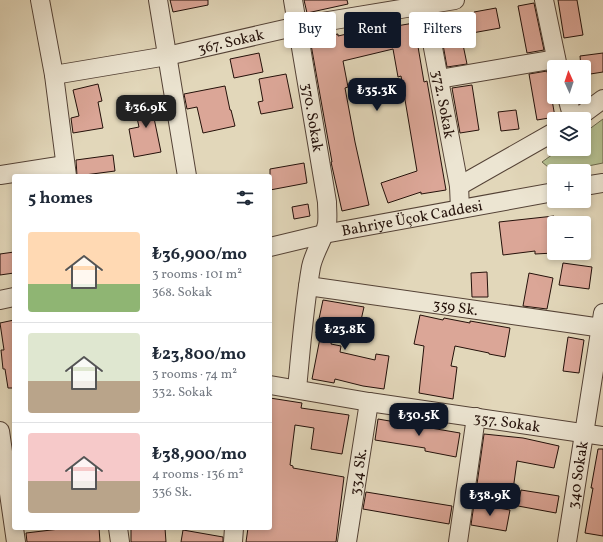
<!DOCTYPE html>
<html lang="en">
<head>
<meta charset="utf-8">
<style>
	:root { --surface:#fff; --page:#f2f2f3; --text:#1f2937; --muted:#747a83; --line:#e0e1e3; --accent:#111827 }
	body { margin:0; font-family:Vollkorn,serif; background:var(--page); color:var(--text); height:100vh; display:flex; flex-direction:column; font-size:15px; white-space:nowrap }
	* { box-sizing:border-box; margin:0 }
	p { font-size:13px; color:var(--muted) }
	.icon { flex:none; width:22px; height:22px; fill:none; stroke:currentColor; stroke-width:2; stroke-linecap:round; stroke-linejoin:round }
	.map { position:relative; flex:1; overflow:hidden }
	.panel { position:absolute; left:12px; top:174px; width:260px; height:356px; display:flex; flex-direction:column; background:var(--surface); border-radius:4px; box-shadow:0 2px 6px #0003 }
	.panel>* { flex:none }
	.banner { position:absolute; left:284px; top:12px; width:259px; height:36px; display:flex; gap:8px }
	.needle { width:26px; rotate:357deg }
	.controls { position:absolute; left:547px; top:60px; display:grid; gap:8px }
	.controls a { display:grid; place-items:center; width:44px; height:44px; border-radius:4px; background:var(--surface); box-shadow:0 2px 6px #0003; font-size:20px }
	.price { position:absolute; translate:-50% -34px; padding:0 9px; border-radius:8px; background:var(--accent); color:#fff; font-size:13px; line-height:26px; filter:drop-shadow(0 1px 2px #0008) }
	.price::after { content:''; position:absolute; left:50%; top:24px; width:12px; height:9px; margin-left:-6px; background:inherit; clip-path:polygon(0 0,100% 0,50% 100%) }
	.price.on { background:#222; color:#fff }
	ul { padding:0; list-style:none }
	li { display:flex; align-items:center; gap:12px; height:100px; padding:0 16px }
	li+li { border-top:1px solid var(--line) }
	li span { display:grid; place-items:center; flex:none; width:112px; height:80px; border-radius:4px; color:#555 }
	li>.icon { margin-inline-start:auto }
	span .icon { width:48px; height:48px; fill:#fffc; stroke-width:1 }
	li b { font-size:17px }
	h2 { display:flex; justify-content:space-between; align-items:center; height:48px; padding:0 16px; font-size:17px }
	.tag { padding:0 14px; border-radius:4px; background:var(--surface); box-shadow:0 2px 6px #0003; font-size:14px; line-height:36px }
	.tag.on { background:var(--accent); color:#fff }
	.map>svg:first-child { display:block }
	.green { fill:#b4be8f; stroke:#6c684c }
	.building { fill:#dba697; stroke:#24110a }
	.lines { fill:none; stroke-linecap:round; stroke-linejoin:round }
	.minor-casing { stroke:#544236; stroke-width:20 }
	.minor { stroke:#ece5d2; stroke-width:18 }
	.labels { text-anchor:middle; stroke-width:3; stroke-linejoin:round; paint-order:stroke }
	.street-label { font-size:15px; fill:#24110a; stroke:#ece5d2 }
</style>
</head>
<body>
<div class="map">
<svg width="603" height="542" viewBox="0 0 603 542">
	<rect width="100%" height="100%" fill="#e2d7ba"/>
	<filter id="stains"><feTurbulence type="fractalNoise" baseFrequency=".005" numOctaves="4"/><feColorMatrix values="0 0 0 0 .2 0 0 0 0 .09 0 0 0 0 .02 0 0 0 .5 -.17"/></filter>
	<radialGradient id="worn" r=".72"><stop offset=".6" stop-color="#630" stop-opacity="0"/><stop offset="1" stop-color="#630" stop-opacity=".3"/></radialGradient>
	<polygon class="green" points="603,119 603,163 563,171 554,171 554,172 542,162 560,149 584,149 584,133"/>
	<g class="building">
		<polygon points="170,0 208,0 208,5 173,12"/>
		<polygon points="304,0 347,0 348,4 307,13"/>
		<polygon points="558,0 577,0 583,35 564,38"/>
		<polygon points="534,3 544,50 527,53 518,6"/>
		<polygon points="496,8 500,28 461,35 467,64 447,67 439,22 474,14 474,12"/>
		<polygon points="414,23 424,82 427,81 446,190 421,194 421,192 388,203 381,183 417,171 401,76 398,77 393,49 343,61 348,87 345,88 355,142 369,205 342,211 331,162 332,162 310,39 338,34 338,36 373,28 373,30"/>
		<polygon points="259,53 263,72 234,78 230,59"/>
		<polygon points="603,53 603,72 584,75 584,67 581,67 580,56"/>
		<polygon points="547,71 555,117 537,120 529,74"/>
		<polygon points="286,74 293,108 261,114 258,102 263,101 259,79"/>
		<polygon points="98,84 102,101 98,102 103,128 73,133 71,118 79,116 73,90"/>
		<polygon points="472,85 479,130 460,133 452,88"/>
		<polygon points="225,86 230,110 231,110 235,126 203,133 197,107 187,109 184,94"/>
		<polygon points="160,100 163,116 154,118 161,152 134,157 129,129 139,127 134,104"/>
		<polygon points="516,110 519,129 501,131 498,112"/>
		<polygon points="113,155 115,171 77,176 76,160"/>
		<polygon points="304,163 307,183 270,190 270,169"/>
		<polygon points="308,204 310,216 294,219 292,207"/>
		<polygon points="554,216 554,253 535,254 535,251 503,255 499,222"/>
		<polygon points="14,252 14,273 0,275 0,254"/>
		<polygon points="563,263 592,267 589,289 559,285"/>
		<polygon points="487,272 488,297 472,297 471,273"/>
		<polygon points="529,273 553,278 547,309 523,306"/>
		<polygon points="323,300 364,307 359,329 335,325 331,344 341,346 340,352 375,360 376,354 389,356 384,389 363,386 335,379 334,383 312,379 321,333 316,333"/>
		<polygon points="420,315 443,320 444,318 470,323 470,321 510,328 505,357 489,354 489,353 455,346 451,366 457,367 453,399 419,393 424,346 414,344"/>
		<polygon points="14,320 14,388 8,388 5,369 3,369 1,350 4,350 0,323"/>
		<polygon points="568,337 584,340 579,373 563,371"/>
		<polygon points="270,398 302,403 301,408 349,415 342,454 311,449 314,428 295,425 290,465 293,466 293,468 344,477 336,542 246,542 248,528 270,528"/>
		<polygon points="378,419 460,433 456,457 425,451 425,448 375,440"/>
		<polygon points="484,434 523,438 559,446 554,468 517,461 513,490 477,484"/>
		<polygon points="598,449 603,449 603,536 585,533 593,488 591,488"/>
		<polygon points="521,490 559,496 556,513 518,506"/>
		<polygon points="366,492 452,506 449,524 363,509"/>
		<polygon points="474,504 510,510 506,531 471,525"/>
		<polygon points="68,528 99,528 100,542 27,542 26,533"/>
		<polygon points="165,528 166,542 131,542 131,529"/>
		<polygon points="183,530 223,537 223,542 181,542"/>
	</g>
	<g class="lines">
		<g class="minor-casing">
			<g id="minor">
				<polyline points="40,0 54,75 67,176"/>
				<polyline points="158,0 187,176"/>
				<path id="s1" d="M 293,0 L 327,202 C 327,209 328,217 327,224 C 324,239 314,252 311,267 C 304,307 301,348 297,389"/>
				<path id="s2" d="M 424,0 L 459,186 L 460,209"/>
				<polyline points="544,0 558,67"/>
				<path id="s3" d="M 54,75 L 167,56 L 298,26 L 455,0"/>
				<polyline points="439,79 556,59"/>
				<polyline points="567,97 573,119"/>
				<polyline points="576,119 603,99"/>
				<polyline points="0,175 65,165"/>
				<polyline points="459,186 554,132"/>
				<polyline points="584,186 603,183"/>
				<path id="s4" d="M 270,247 L 324,234 L 554,192"/>
				<path id="s5" d="M 308,286 L 603,328"/>
				<polyline points="0,300 14,297"/>
				<path id="s6" d="M 270,385 L 369,402 L 603,436"/>
				<polyline points="0,431 16,542"/>
				<polyline points="118,528 120,542"/>
				<polyline points="233,542 234,528"/>
				<path id="s7" d="M 347,542 L 369,402"/>
				<polyline points="458,542 476,417"/>
				<path id="s8" d="M 567,542 L 603,313"/>
			</g>
		</g>
		<use href="#minor" class="minor"/>
	</g>
	<g class="labels">
		<g class="street-label">
			<text dy="5" stroke="none"><textPath href="#s3" startOffset="180">367. Sokak</textPath></text>
			<text dy="5" stroke="none"><textPath href="#s2" startOffset="106">372. Sokak</textPath></text>
			<text dy="5" stroke="none"><textPath href="#s1" startOffset="119">370. Sokak</textPath></text>
			<text dy="5" stroke="none"><textPath href="#s4" startOffset="145">Bahriye Üçok Caddesi</textPath></text>
			<text dy="5" stroke="none"><textPath href="#s5" startOffset="149">359 Sk.</textPath></text>
			<text dy="5" stroke="none"><textPath href="#s6" startOffset="240">357. Sokak</textPath></text>
			<text dy="5" stroke="none"><textPath href="#s7" startOffset="71">334 Sk.</textPath></text>
			<text dy="5" stroke="none"><textPath href="#s8" startOffset="68">340 Sokak</textPath></text>
		</g>
	</g>
	<rect width="100%" height="100%" filter="url(#stains)"/>
	<rect width="100%" height="100%" fill="url(#worn)"/>
</svg>
<div class="controls">
<a><svg class="needle" viewBox="-14 -14 28 28"><path d="M0-13l5 13h-10z" fill="#e53935"/><path d="M0 13l5-13h-10z" fill="#747a83"/></svg></a>
<a><svg class="icon" aria-label="layers" viewBox="0 0 24 24"><path d="M12 4l9 5-9 5-9-5zM3 14l9 5 9-5"/></svg></a>
<a>+</a>
<a>−</a>
</div>
<b class="price" style="left:377px;top:112px">₺35.3K</b>
<b class="price on" style="left:146px;top:129px">₺36.9K</b>
<b class="price" style="left:345px;top:351px">₺23.8K</b>
<b class="price" style="left:419px;top:437px">₺30.5K</b>
<b class="price" style="left:490px;top:517px">₺38.9K</b>
<div class="banner">
<a class="tag">Buy</a>
<a class="tag on">Rent</a>
<a class="tag">Filters</a>
</div>
<section class="panel">
<h2>5 homes<svg class="icon" aria-label="filters" viewBox="0 0 24 24"><path d="M4 7h16M4 17h16"/><circle cx="9" cy="7" r="2"/><circle cx="15" cy="17" r="2"/></svg></h2>
<ul>
<li><span style="background:linear-gradient(#ffd9b3 65%,#8fb573 0)"><svg class="icon" aria-label="home" viewBox="0 0 24 24"><path d="M3 11l9-7 9 7M6 9v11h12V9"/></svg></span><div><b>₺36,900/mo</b><p>3 rooms · 101 m²</p><p>368. Sokak</p></div></li>
<li><span style="background:linear-gradient(#dfe7d0 60%,#b9a48a 0)"><svg class="icon" aria-label="home" viewBox="0 0 24 24"><path d="M3 11l9-7 9 7M6 9v11h12V9"/></svg></span><div><b>₺23,800/mo</b><p>3 rooms · 74 m²</p><p>332. Sokak</p></div></li>
<li><span style="background:linear-gradient(#f6c9c9 60%,#b9a48a 0)"><svg class="icon" aria-label="home" viewBox="0 0 24 24"><path d="M3 11l9-7 9 7M6 9v11h12V9"/></svg></span><div><b>₺38,900/mo</b><p>4 rooms · 136 m²</p><p>336 Sk.</p></div></li>
</ul>
</section>
</div>
</body>
</html>
